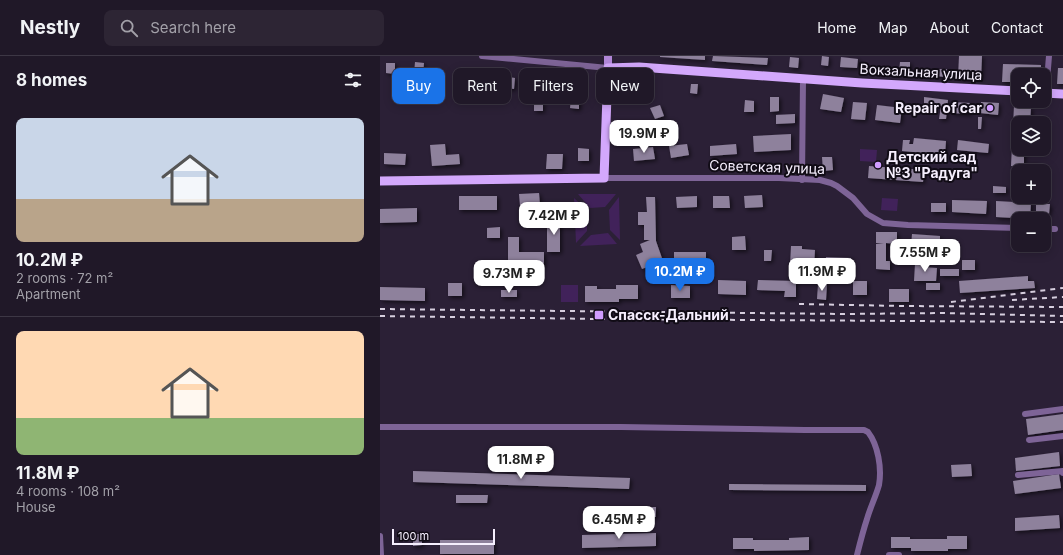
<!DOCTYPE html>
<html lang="en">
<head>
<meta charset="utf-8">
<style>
	:root { --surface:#201828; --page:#2d2534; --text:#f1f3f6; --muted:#a2a0a8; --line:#3d3745; --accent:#1a73e8 }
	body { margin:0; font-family:Inter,sans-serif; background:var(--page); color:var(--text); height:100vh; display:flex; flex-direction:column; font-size:15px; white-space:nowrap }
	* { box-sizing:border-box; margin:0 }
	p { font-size:13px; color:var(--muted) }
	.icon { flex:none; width:22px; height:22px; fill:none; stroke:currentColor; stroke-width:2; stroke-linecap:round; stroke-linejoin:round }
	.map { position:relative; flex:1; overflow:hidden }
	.panel { display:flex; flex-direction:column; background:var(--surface); width:380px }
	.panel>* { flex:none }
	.guide { position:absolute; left:12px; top:12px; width:380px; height:36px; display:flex; gap:8px }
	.buttons { position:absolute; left:631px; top:12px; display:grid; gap:8px }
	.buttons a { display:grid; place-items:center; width:40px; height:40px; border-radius:8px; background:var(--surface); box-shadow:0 2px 10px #0003,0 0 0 1px var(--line); font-size:20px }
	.scale { position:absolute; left:12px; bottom:10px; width:103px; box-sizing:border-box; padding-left:4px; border:2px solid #f6effe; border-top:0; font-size:11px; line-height:14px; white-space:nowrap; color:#f6effe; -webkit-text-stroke:3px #110c16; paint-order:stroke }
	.price { position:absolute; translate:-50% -34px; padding:0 9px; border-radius:8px; background:#fff; color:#222; font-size:13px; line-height:26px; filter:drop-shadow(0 1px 2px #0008) }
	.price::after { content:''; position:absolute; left:50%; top:24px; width:12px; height:9px; margin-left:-6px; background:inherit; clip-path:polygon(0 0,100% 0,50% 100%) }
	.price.on { background:var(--accent); color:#fff }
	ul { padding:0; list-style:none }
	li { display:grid; align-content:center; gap:8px; height:212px; padding:0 16px }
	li+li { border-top:1px solid var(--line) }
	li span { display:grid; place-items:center; height:124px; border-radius:8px; color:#555 }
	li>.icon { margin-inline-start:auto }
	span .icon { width:72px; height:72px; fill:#fffc; stroke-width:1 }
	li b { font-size:17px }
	h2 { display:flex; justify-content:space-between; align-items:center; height:48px; padding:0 16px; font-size:17px }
	.pill { padding:0 14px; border-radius:8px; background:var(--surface); box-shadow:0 2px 10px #0003,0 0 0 1px var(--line); font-size:14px; line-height:36px }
	.pill.on { background:var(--accent); color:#fff }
	header { display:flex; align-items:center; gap:24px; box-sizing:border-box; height:56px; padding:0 20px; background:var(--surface); border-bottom:1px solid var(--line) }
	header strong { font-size:19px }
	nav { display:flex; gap:22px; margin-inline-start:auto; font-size:14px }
	.search { width:280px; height:36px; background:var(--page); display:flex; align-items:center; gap:10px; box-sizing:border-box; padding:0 14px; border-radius:8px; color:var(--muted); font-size:15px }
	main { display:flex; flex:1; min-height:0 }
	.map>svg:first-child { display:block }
	.green { fill:#41225a }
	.building { fill:#8e819c; filter:url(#shadow) }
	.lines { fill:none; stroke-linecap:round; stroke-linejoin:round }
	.street { stroke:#7e6497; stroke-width:6 }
	.secondary { stroke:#b187d8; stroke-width:8 }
	.primary { stroke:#d3a8fc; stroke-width:9 }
	.rail { stroke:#d6cede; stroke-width:2; stroke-dasharray:5 5; stroke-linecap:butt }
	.poi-dot { fill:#d09dff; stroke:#110c16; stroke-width:1.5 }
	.labels { text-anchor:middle; stroke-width:4; stroke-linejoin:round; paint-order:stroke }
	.street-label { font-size:14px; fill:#f6effe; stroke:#110c16 }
	.poi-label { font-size:14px; font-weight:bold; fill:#f6effe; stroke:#110c16; text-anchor:start }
</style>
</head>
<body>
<header>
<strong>Nestly</strong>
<div class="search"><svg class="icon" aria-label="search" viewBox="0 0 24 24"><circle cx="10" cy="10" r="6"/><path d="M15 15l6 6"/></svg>Search here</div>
<nav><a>Home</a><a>Map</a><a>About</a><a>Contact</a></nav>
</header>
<main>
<section class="panel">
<h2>8 homes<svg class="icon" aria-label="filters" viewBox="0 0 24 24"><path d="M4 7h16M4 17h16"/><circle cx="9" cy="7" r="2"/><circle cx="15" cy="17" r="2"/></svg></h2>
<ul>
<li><span style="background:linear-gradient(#c9d6e8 65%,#b9a48a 0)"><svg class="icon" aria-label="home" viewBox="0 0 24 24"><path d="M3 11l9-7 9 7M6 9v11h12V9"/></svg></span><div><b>10.2M ₽</b><p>2 rooms · 72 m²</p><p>Apartment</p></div></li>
<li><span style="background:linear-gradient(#ffd9b3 70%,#8fb573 0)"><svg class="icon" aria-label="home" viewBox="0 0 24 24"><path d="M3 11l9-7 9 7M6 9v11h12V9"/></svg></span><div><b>11.8M ₽</b><p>4 rooms · 108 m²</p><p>House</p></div></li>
</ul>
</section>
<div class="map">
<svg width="683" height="499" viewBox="0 0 683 499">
	<defs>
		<filter id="shadow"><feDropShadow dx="2" dy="2" stdDeviation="2" flood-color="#0009"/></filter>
	</defs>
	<rect width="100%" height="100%" fill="#2b2036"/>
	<g class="green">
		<polygon points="480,93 497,94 496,106 480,105"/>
		<polygon points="198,138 236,138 225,151 210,152"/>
		<polygon points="239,141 240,184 230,174 229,154"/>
		<polygon points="194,142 207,154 207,175 196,187"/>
		<polygon points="502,142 518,143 517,155 501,154"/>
		<polygon points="228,177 237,188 200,190 211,179"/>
		<rect x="181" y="229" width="17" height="17"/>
	</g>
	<g class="building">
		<polygon points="280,0 325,0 325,4 280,1"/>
		<polygon points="333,0 388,2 387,9 332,5"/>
		<polygon points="442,0 449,1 448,10 441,9"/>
		<polygon points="579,0 602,0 601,23 578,22"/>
		<polygon points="410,1 419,2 418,12 409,11"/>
		<polygon points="461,1 478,3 477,12 460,11"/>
		<polygon points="35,6 44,7 43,19 34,18"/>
		<polygon points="520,6 530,6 530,17 519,16"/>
		<polygon points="6,7 15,7 15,18 6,17"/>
		<polygon points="623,8 661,9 661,19 638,19 638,26 622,26"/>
		<polygon points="678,12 683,12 683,28 677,28"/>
		<polygon points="555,13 567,13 566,21 555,20"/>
		<polygon points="75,15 83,15 82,25 74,24"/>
		<polygon points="102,17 135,22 134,33 100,28"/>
		<polygon points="173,26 183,27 181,36 172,35"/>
		<polygon points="311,28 318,28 317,38 310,37"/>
		<polygon points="443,38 464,42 461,56 440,53"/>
		<polygon points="390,41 399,41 399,55 390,56"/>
		<polygon points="544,41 568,44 566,63 559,63 561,50 544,49"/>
		<polygon points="191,42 199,42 199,53 190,52"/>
		<polygon points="365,44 374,45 374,56 364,56"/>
		<rect x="154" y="46" width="9" height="9"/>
		<polygon points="473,46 487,47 485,64 471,63"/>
		<polygon points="572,46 590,47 590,58 571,57"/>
		<polygon points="601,46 619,47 618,59 600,57"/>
		<polygon points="280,49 284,60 275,63 270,52"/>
		<polygon points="497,49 522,52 520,67 495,64"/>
		<polygon points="634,50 651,52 650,67 638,67 638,93 649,93 649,96 644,96 644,111 631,110"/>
		<polygon points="415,58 415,67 396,68 396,59"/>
		<polygon points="598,61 602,61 601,73 598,73"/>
		<polygon points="411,78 411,94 374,96 373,80"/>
		<polygon points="534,82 566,85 565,99 522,95 523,84 530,84 529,88 533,88"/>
		<polygon points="578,84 609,88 608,97 577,94"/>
		<polygon points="65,88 66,99 79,98 80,108 52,110 50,89"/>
		<polygon points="307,88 309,99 291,102 289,90"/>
		<polygon points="356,88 357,98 330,100 330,90"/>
		<polygon points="273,91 275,103 254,105 253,93"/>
		<polygon points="198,92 209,93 209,105 198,105"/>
		<polygon points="4,97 26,98 25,109 4,108"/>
		<polygon points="167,98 183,98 182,113 166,113"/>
		<polygon points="442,101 452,101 453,114 443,115"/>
		<polygon points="647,107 657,107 657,115 647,114"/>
		<polygon points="489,110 544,114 543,126 488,122"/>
		<polygon points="613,130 626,131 626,137 613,137"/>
		<polygon points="634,130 638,130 638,140 633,140"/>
		<polygon points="159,137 160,149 140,150 139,138"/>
		<polygon points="382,139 383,151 365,152 364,140"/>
		<rect x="79" y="140" width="38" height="14"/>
		<polygon points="317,140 317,151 297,152 296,141"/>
		<polygon points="333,140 349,140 350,152 333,152"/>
		<polygon points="266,141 275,141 276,185 283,205 262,213 256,199 263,196 260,188 270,184 264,184 264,169 258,169 258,156 267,156"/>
		<polygon points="572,144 607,145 606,158 572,156"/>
		<polygon points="616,145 651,147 650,163 616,161"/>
		<rect x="551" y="147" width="15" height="9"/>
		<polygon points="656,148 670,148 669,158 656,158"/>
		<polygon points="37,152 37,166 0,167 0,153"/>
		<rect x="167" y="165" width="13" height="31"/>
		<polygon points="120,171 120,182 107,182 107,172"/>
		<polygon points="496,176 517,176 517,188 506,187 506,205 510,205 510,214 496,213 496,188 504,187 496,187"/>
		<polygon points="532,178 560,180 560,192 531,190"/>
		<polygon points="365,180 366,194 352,194 352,181"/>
		<polygon points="128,181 139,181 139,196 164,196 164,210 128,210"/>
		<polygon points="411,190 422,190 422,193 435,194 434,211 410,210"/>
		<polygon points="384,194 392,194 391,205 384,205"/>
		<polygon points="294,196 326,196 326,212 318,212 318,210 294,210"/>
		<polygon points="446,201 471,202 471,213 445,212"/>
		<rect x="582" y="204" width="13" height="10"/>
		<polygon points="535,208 544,208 543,211 557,212 556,225 534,225"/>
		<rect x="560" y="213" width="19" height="7"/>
		<polygon points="648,220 648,225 654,225 655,232 580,237 579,225"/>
		<polygon points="338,224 366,225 366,239 338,238"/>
		<polygon points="378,224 416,225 416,241 404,241 405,235 377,234"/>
		<rect x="473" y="225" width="14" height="14"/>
		<rect x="68" y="227" width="14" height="13"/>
		<rect x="546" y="227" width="14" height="7"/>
		<polygon points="438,228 447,228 446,244 437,243"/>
		<polygon points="236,229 258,229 258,243 239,243 239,246 205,246 205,230 217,230 217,233 236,233"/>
		<polygon points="291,229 310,230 310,242 291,242"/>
		<polygon points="0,231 45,232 45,245 0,244"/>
		<rect x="509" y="233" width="20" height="13"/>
		<rect x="121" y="234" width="16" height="7"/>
		<polygon points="683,358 683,374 648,379 646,363"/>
		<polygon points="679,396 680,410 636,415 635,402"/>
		<polygon points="591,408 592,420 572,421 571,409"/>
		<polygon points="33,415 250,422 249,433 33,426"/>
		<polygon points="679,418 681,432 635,438 633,425"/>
		<polygon points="349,428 486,429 486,435 349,434"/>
		<polygon points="76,439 108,439 107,447 76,447"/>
		<polygon points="241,451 276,451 276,461 242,462"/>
		<polygon points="679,459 680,472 635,475 635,462"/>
		<polygon points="276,477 276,490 202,492 202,479"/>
		<polygon points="33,478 42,478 42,489 33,490"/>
		<polygon points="567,480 587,480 587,493 568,493 568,495 531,495 531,492 511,492 511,481 530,481 530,483 567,483"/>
		<polygon points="429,481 429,494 374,495 374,493 353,493 353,482 373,482 373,484 409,484 409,482"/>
		<rect x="60" y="484" width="54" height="14"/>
	</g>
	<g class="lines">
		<g class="street">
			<polyline points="102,0 228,12"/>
			<polyline points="666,37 669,0"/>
			<polyline points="224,122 399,122 440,124 451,127 457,130 473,142 487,158 503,167 528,169 638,172"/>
			<polyline points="422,124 423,23"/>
			<polyline points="664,173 675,173"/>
			<polyline points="645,358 683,353"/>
			<path d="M 0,371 L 241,371 L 425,374 L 484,374 L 488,376 C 498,389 502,412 499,429 C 496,440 490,452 487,463 C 483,475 480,487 477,499"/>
			<polyline points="649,384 683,380"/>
			<polyline points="638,419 683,415 683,417"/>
			<polyline points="0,480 1,499"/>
			<polyline points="509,499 519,499"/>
		</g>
		<polyline class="secondary" points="228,12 228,0"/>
		<g class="primary">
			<polyline points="664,37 683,38"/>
			<polyline points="0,125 224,122 228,12 259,11 482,27 638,35"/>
		</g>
		<g class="rail">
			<polyline points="632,244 683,241"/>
			<polyline points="571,246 683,232"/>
			<polyline points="419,248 521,250 683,251"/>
			<polyline points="0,253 463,258 563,257 683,260"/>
			<polyline points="0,260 219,263 683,266"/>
		</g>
	</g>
	<g class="poi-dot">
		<circle cx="610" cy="52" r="4"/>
		<circle cx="498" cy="109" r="4"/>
		<rect x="214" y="254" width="10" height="10" rx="2"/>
	</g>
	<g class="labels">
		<g class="street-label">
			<text transform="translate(541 16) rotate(3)" y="5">Вокзальная улица</text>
			<text transform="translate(387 111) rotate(2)" y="5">Советская улица</text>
		</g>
		<g class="poi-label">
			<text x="602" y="57" text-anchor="end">Repair of car</text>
			<text x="506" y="106">Детский сад<tspan x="506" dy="16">№3 "Радуга"</tspan></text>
			<text x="228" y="264">Спасск-Дальний</text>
		</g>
	</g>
</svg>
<div class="buttons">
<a><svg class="icon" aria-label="locate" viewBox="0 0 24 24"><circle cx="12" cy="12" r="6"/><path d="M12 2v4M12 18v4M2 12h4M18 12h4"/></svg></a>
<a><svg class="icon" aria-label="layers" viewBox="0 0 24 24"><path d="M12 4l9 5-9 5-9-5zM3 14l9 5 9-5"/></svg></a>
<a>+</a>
<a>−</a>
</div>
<div class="scale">100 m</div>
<b class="price" style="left:264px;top:98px">19.9M ₽</b>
<b class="price" style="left:174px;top:180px">7.42M ₽</b>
<b class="price" style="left:545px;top:217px">7.55M ₽</b>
<b class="price on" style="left:300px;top:236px">10.2M ₽</b>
<b class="price" style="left:442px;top:236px">11.9M ₽</b>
<b class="price" style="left:129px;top:238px">9.73M ₽</b>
<b class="price" style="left:141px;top:424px">11.8M ₽</b>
<b class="price" style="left:239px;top:484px">6.45M ₽</b>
<div class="guide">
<a class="pill on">Buy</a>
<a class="pill">Rent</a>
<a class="pill">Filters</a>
<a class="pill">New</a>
</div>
</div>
</main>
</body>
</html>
